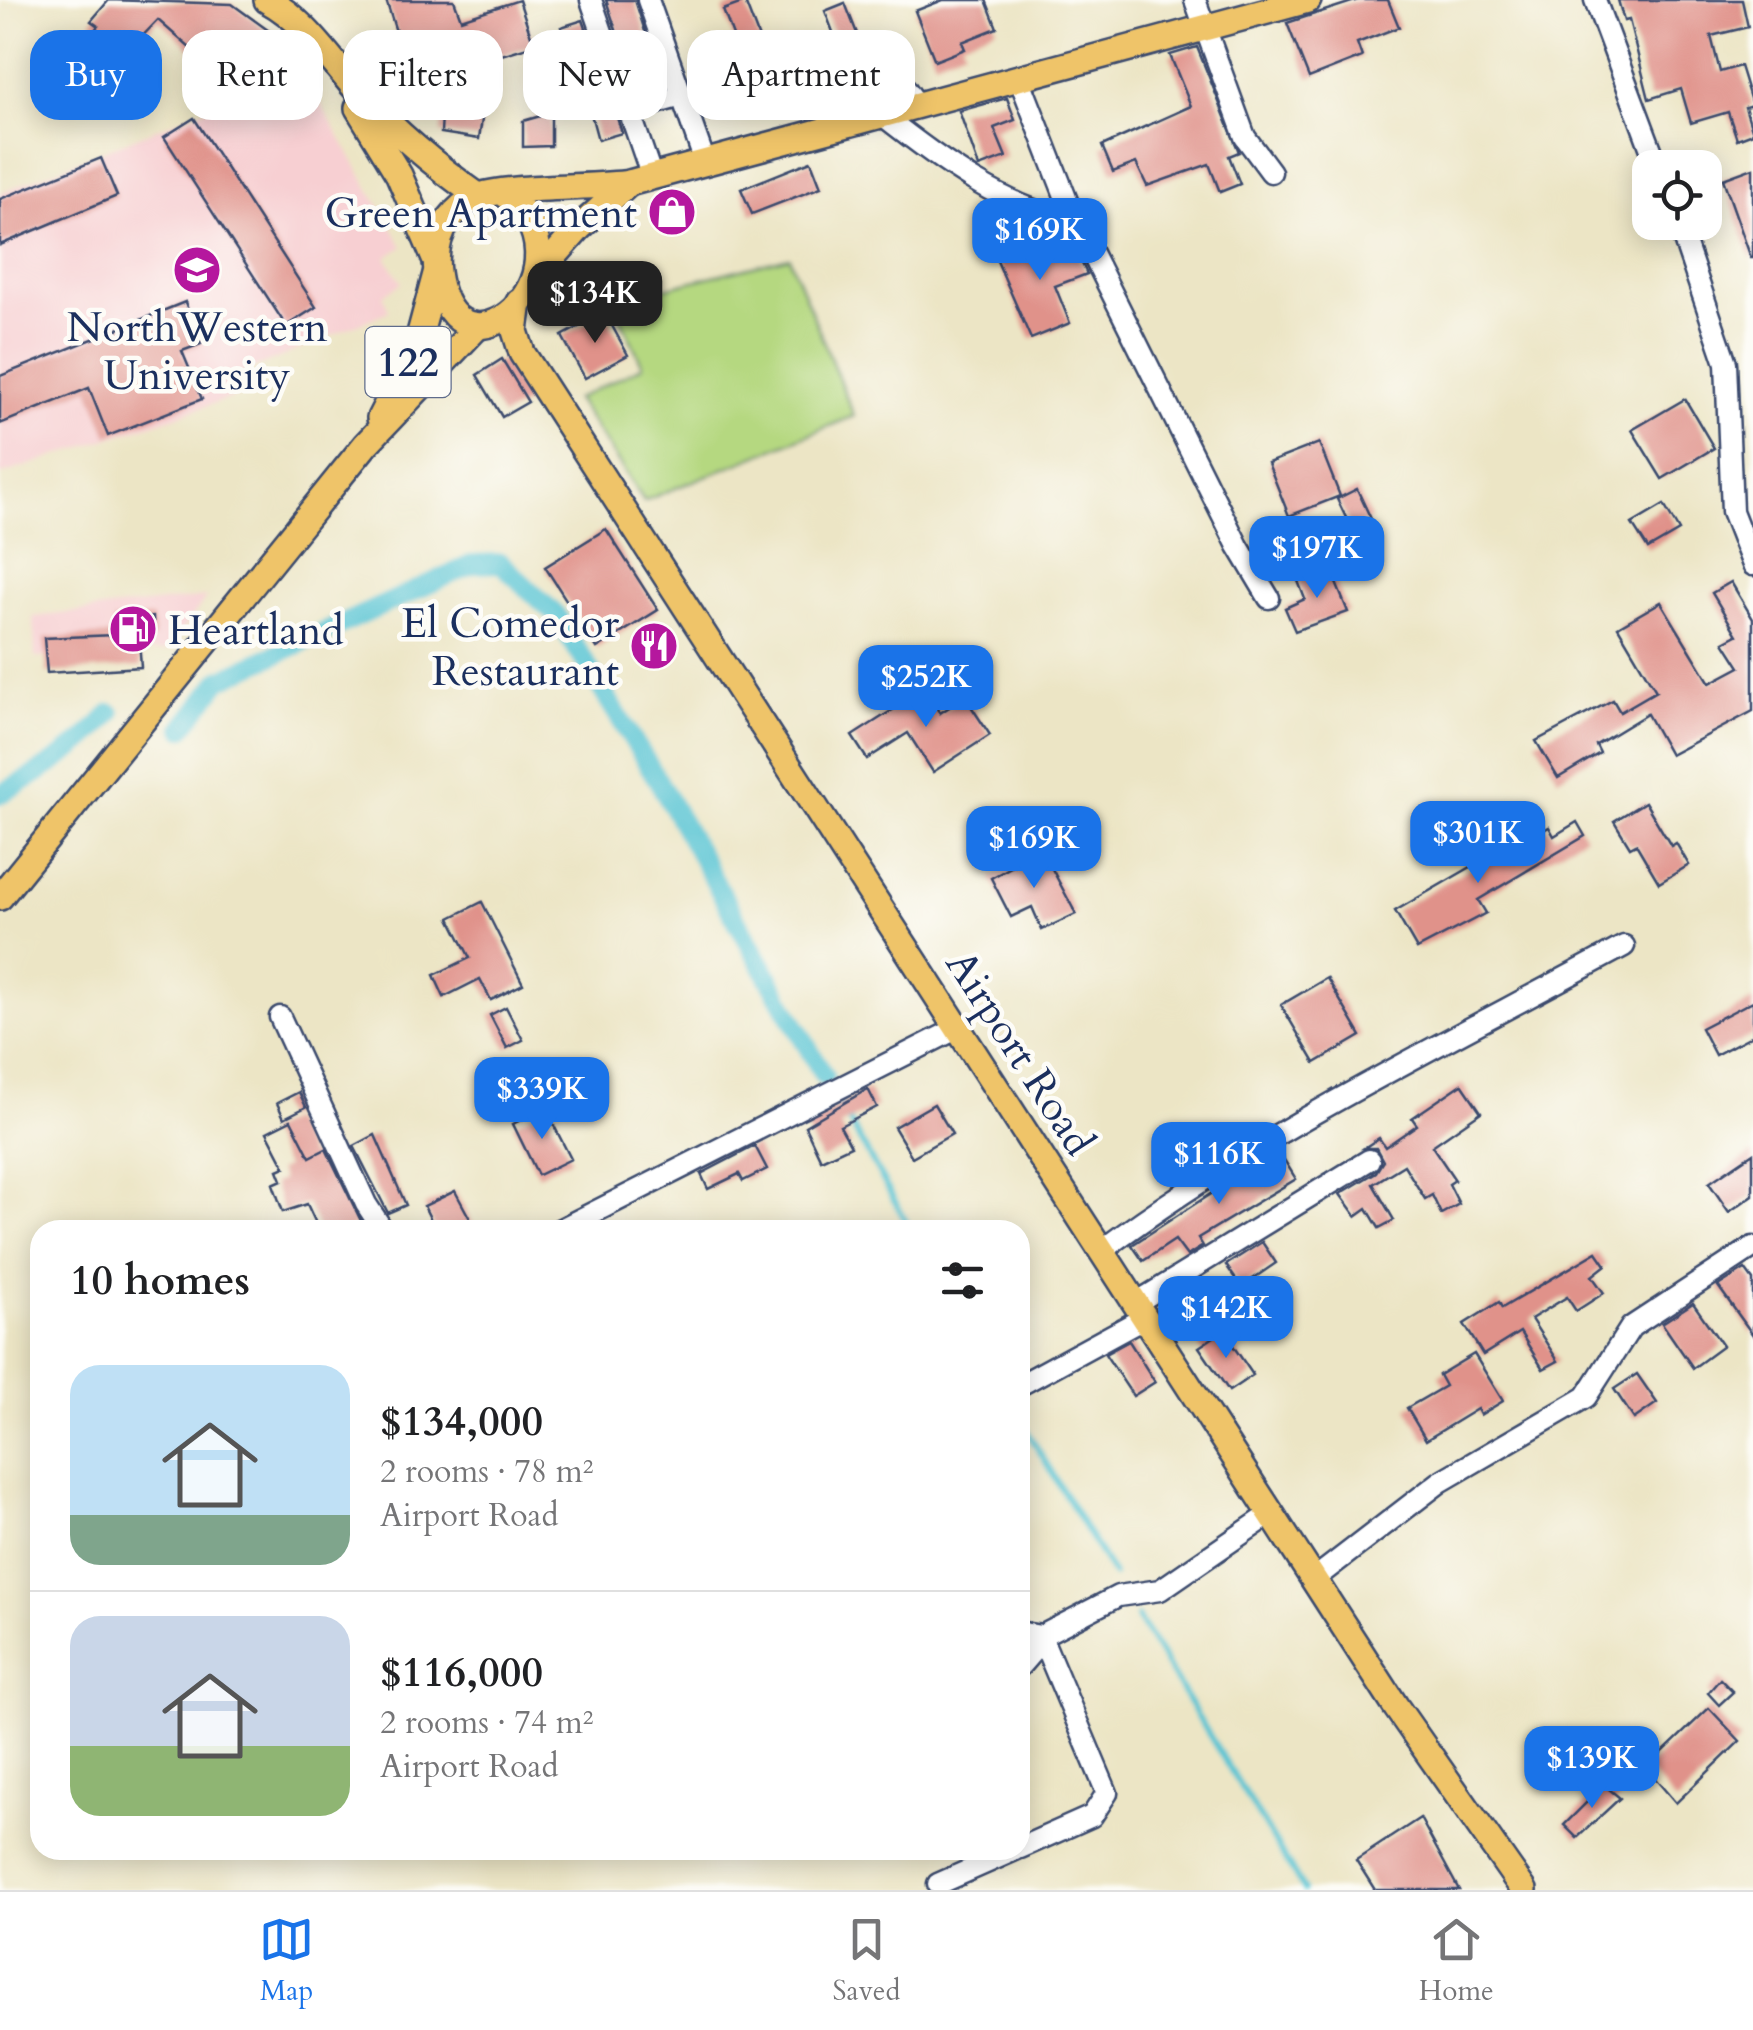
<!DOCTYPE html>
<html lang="en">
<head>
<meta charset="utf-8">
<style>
	:root { --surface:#fff; --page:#f2f2f2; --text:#202124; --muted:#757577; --line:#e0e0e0; --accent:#1a73e8 }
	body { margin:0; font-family:Cardo,serif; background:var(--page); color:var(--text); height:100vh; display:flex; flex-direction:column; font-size:38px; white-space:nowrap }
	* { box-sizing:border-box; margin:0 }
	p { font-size:32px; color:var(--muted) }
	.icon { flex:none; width:55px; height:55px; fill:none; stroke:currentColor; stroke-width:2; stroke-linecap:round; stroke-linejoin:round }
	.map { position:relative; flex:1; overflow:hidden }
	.sheet { position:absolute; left:30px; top:1220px; width:1000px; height:640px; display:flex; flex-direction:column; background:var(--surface); border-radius:30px; box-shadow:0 5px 25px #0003 }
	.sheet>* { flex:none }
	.guide { position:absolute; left:30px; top:30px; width:1000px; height:90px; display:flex; gap:20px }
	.controls { position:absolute; left:1632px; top:150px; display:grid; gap:20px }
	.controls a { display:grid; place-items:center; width:90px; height:90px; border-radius:20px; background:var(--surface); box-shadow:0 5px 25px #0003; font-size:50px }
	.price { position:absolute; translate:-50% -85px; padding:0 22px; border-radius:20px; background:var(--accent); color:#fff; font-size:32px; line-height:65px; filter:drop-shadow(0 2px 5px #0008) }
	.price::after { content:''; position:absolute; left:50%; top:60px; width:30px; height:22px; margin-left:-15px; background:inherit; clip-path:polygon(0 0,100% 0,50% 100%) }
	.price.on { background:#222; color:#fff }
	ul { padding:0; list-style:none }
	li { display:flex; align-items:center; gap:30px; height:250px; padding:0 40px }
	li+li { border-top:2px solid var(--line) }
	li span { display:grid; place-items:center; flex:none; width:280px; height:200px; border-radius:30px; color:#555 }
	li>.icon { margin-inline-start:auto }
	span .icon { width:120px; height:120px; fill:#fffc; stroke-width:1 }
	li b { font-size:42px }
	h2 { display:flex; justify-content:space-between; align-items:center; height:120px; padding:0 40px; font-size:42px }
	.chip { padding:0 35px; border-radius:30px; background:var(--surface); box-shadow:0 5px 25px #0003; font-size:35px; line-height:90px }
	.chip.on { background:var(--accent); color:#fff }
	.menu { display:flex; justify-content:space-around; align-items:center; height:140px; border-top:2px solid var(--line); background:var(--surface); font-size:28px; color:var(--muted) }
	.menu a { display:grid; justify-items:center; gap:5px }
	.menu .on { color:var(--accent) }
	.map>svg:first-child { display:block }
	.built { fill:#f7cfd2 }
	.green { fill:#b5d880; stroke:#68846f; stroke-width:2.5 }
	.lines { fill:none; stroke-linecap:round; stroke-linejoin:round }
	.stream { stroke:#59c4d3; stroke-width:6 }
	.canal { stroke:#59c4d3; stroke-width:20 }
	.building { fill:#e0928a }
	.minor-casing { stroke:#3a4a6d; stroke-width:25 }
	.major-casing { stroke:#3a4a6d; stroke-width:30 }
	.minor { stroke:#fff; stroke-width:20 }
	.major { stroke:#efc469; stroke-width:25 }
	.labels { text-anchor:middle; stroke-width:9; stroke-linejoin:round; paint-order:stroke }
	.shield { fill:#fdfcf7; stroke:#5f6c8c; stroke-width:2.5 }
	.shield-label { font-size:40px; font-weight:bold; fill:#1b2f5e }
	.poi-label { font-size:42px; fill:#1b2f5e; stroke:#fdfcf7; text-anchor:end }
	.street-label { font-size:42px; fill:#1b2f5e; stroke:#fdfcf7 }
</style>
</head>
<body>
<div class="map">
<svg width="1753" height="1890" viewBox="0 0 1753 1890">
	<rect width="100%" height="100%" fill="#fdfcf7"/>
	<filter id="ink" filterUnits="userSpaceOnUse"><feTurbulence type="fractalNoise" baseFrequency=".01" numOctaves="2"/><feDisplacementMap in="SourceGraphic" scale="20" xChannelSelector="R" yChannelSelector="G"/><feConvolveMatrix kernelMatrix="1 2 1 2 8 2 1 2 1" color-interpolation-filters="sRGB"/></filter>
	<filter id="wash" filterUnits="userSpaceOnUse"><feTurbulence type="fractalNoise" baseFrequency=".0048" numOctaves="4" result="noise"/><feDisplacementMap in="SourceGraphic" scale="40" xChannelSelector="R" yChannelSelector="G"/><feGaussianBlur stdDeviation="2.25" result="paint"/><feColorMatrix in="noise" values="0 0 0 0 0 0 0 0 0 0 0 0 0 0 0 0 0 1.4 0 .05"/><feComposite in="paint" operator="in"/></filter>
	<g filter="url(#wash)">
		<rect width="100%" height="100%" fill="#ece5c5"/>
		<g class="built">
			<polygon points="310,85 403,247 386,257 402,283 383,295 389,311 236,376 242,394 0,475 0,193 210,107"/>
			<polygon points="207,597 166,651 35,658 33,617"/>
		</g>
		<polygon class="green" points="789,257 854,416 644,501 576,399 643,366 613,301"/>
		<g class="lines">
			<g class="stream">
				<polyline points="835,1096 911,1230"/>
				<polyline points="1027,1431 1113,1575"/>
				<polyline points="1137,1617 1304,1890"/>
			</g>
			<g class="canal">
				<polyline points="183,728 220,680 473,564 501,563 556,615 657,779 824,1076"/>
				<path d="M 0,794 C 44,771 78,749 111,713"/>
			</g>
		</g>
		<g id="blocks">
			<g class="building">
				<polygon points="109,0 232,4 294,49 275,71 302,67 305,84 274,88 232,53 216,71 158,20 128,51 112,38 99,53 85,41 98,26 91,21"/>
				<polygon points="386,0 454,0 461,19 519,0 534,45 495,57 493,51 448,68 440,49 409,61 412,66 390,80 373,54 398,38"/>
				<polygon points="606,0 635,0 651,50 626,60"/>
				<polygon points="943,0 986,0 997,28 962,42 965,49 935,61 915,11"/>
				<polygon points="1358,0 1388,0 1399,27 1357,43 1362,57 1309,78 1287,23"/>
				<polygon points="1618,0 1742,0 1748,27 1711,36 1720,72 1740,66 1752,105 1745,107 1753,133 1737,139 1728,112 1691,123 1681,89 1649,99 1629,20 1624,21"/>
				<polygon points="745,2 775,80 753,88 723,10"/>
				<polygon points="845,3 858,36 848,48 839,48 825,11"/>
				<polygon points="583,20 594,50 571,57 561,27"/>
				<polygon points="1197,47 1239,152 1229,156 1240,184 1220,192 1209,164 1147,186 1136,163 1113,172 1102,146 1191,106 1170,55"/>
				<polygon points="610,96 622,133 598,140 588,103"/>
				<polygon points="1007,98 1015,120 994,128 1006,157 979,167 959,111"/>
				<polygon points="466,103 484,106 479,139 441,133 442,115 464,116"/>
				<polygon points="551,113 551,146 523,147 523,121"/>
				<polygon points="194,118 316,307 286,326 164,137"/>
				<polygon points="101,158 117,196 0,245 0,199"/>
				<polygon points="811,161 821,187 752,214 741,189"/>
				<polygon points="1753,168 1753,258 1751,258 1723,179"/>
				<polygon points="1070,239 1087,274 1055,286 1070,323 1031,339 994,254 1029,241 1034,253"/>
				<polygon points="185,302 201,344 182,351 202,399 108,436 89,388 0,424 0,376"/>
				<polygon points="605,313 628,355 585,378 562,336"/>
				<polygon points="502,359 528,402 502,417 477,375"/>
				<polygon points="1685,399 1714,448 1662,479 1632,430"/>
				<polygon points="1319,443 1340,496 1289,516 1268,463"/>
				<polygon points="1357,489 1371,519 1351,528 1337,499"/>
				<polygon points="1664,505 1679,531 1648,549 1632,524"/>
				<polygon points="606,529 658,610 597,648 545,567"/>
				<polygon points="1330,568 1348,612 1295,631 1285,608 1305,599 1298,581"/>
				<polygon points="1731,582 1753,619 1753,711 1670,755 1647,714 1596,745 1600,753 1558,778 1536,741 1613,700 1620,712 1656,691 1618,627 1661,602 1710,683 1740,667 1724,642 1737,635 1712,593"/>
				<polygon points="153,617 154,638 139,639 141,667 47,673 44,638 114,635 113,620"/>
				<polygon points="924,690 940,713 965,697 990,735 933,772 908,733 867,759 852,736"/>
				<polygon points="1645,802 1671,846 1676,843 1689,865 1659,883 1636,844 1630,847 1614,821"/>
				<polygon points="1577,822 1585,836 1478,900 1486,913 1417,949 1395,911 1502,849 1504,853 1549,827 1554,836"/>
				<polygon points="1042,850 1076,914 1042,930 1032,907 1011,917 991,878"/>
				<polygon points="482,902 523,984 491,1000 480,979 444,997 434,975 470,958 450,918"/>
				<polygon points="1327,978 1361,1036 1315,1063 1281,1005"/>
				<polygon points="1753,1001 1753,1035 1715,1055 1701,1028"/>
				<polygon points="506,1007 523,1040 507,1048 490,1015"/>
				<polygon points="1462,1084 1481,1112 1432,1146 1455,1180 1449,1184 1459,1204 1441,1214 1432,1195 1425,1199 1404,1165 1373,1184 1394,1220 1379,1228 1367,1208 1356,1216 1340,1194 1376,1172 1383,1161 1376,1148 1364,1148 1379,1138 1385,1147 1417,1125 1412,1118"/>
				<polygon points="868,1089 877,1107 840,1126 851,1146 821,1160 805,1126"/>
				<polygon points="299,1092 306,1107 284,1118 277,1103"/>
				<polygon points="934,1104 952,1134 912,1157 894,1127"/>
				<polygon points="545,1108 571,1159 538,1175 513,1124"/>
				<polygon points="291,1120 310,1157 326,1149 362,1223 346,1230 319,1230 307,1204 283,1212 273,1184 282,1180 278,1170 285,1167 267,1132"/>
				<polygon points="375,1135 406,1205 388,1213 354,1146"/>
				<polygon points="755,1146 767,1169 743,1181 739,1174 708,1189 701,1174"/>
				<polygon points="1278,1150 1296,1179 1198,1238 1203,1246 1187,1256 1175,1240 1143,1261 1132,1245"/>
				<polygon points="1753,1153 1753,1195 1729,1212 1709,1183"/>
				<polygon points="455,1191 476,1230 436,1230 424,1206"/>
				<polygon points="1262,1242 1276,1263 1241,1287 1226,1265"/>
				<polygon points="1597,1252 1606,1265 1592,1276 1604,1293 1576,1311 1567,1297 1531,1319 1558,1361 1543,1369 1520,1332 1483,1355 1464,1324 1499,1302 1502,1308"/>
				<polygon points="1745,1269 1753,1280 1753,1335 1718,1286"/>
				<polygon points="1693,1303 1723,1346 1693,1368 1662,1323"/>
				<polygon points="1223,1331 1253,1375 1229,1391 1199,1347"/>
				<polygon points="1129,1341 1155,1382 1133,1396 1105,1354"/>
				<polygon points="1474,1354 1503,1401 1480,1415 1477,1409 1426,1440 1407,1408 1445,1386 1439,1375"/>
				<polygon points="1637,1374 1657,1403 1634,1419 1614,1389"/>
				<polygon points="1720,1679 1733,1692 1719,1705 1708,1693"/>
				<polygon points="1709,1708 1740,1741 1676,1803 1646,1768"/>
				<polygon points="1604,1785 1620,1798 1577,1838 1564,1825"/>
				<polygon points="1420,1818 1459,1890 1375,1890 1356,1860"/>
			</g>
		</g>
	</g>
	<g filter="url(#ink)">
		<use href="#blocks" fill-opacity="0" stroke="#3a4a6d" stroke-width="2.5"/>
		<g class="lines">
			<g class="minor-casing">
				<g id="minor">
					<polyline points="591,0 652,177"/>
					<polyline points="648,0 705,162"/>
					<polyline points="1195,0 1245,137 1271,172"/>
					<polyline points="1595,0 1658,168"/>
					<polyline points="862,49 886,61 918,106"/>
					<polyline points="1019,78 1071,211 1238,546 1269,598"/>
					<polyline points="629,111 682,96"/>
					<path d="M 881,114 C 939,160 1004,208 1077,223"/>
					<polyline points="835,124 835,76 844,61"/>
					<polyline points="1678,222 1726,363 1732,511 1753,565"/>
					<polyline points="280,1017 366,1204 383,1230"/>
					<polyline points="559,1230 958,1028"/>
					<path d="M 1102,1250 C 1263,1130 1448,1042 1624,946"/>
					<polyline points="1136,1303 1369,1160"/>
					<polyline points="1020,1385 1145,1317"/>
					<polyline points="1314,1579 1440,1482 1586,1397 1631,1327 1753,1247"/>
					<polyline points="1023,1633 1041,1636 1118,1596 1160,1590 1272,1513"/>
					<polyline points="1020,1666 1033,1651 1029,1638 1022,1632"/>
					<polyline points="1020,1848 1092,1816 1107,1793 1041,1636"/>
					<polyline points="938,1884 1015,1850"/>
				</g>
			</g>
			<g class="major-casing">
				<g id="major">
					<path d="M 267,0 C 309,23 333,65 365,99 C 399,136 437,167 478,196"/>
					<polyline points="358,108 399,175 435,259"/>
					<path d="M 503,192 C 599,265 468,389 440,287 C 434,264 434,241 448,221 C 455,212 466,202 477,197 C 501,186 595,188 629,183 L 1308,0"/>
					<polyline points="534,279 579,228 629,183"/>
					<polyline points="519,302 515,331 522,353 1396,1707 1524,1890"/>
					<polyline points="380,418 417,345 436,274"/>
					<polyline points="0,897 366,444 477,327"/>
				</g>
			</g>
			<use href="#minor" class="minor"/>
			<use href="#major" class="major"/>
		</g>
	</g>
	<defs>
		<g id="shop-disc" transform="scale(2.5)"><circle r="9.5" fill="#b5179e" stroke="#fdfcf7"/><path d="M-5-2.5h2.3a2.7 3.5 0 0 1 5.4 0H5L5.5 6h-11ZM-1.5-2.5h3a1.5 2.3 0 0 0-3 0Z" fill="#fff"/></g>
		<g id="university-disc" transform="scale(2.5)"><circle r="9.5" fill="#b5179e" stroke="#fdfcf7"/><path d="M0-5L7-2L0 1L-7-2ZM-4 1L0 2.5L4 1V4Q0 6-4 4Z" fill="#fff"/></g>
		<g id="fuel-disc" transform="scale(2.5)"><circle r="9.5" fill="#b5179e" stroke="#fdfcf7"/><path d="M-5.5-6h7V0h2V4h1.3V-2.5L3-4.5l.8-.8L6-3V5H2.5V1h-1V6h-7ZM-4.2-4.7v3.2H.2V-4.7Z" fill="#fff"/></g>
		<g id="restaurant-disc" transform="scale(2.5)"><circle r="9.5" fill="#b5179e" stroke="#fdfcf7"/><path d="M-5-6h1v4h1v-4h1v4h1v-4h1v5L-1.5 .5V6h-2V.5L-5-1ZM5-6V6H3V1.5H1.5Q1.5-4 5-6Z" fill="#fff"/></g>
	</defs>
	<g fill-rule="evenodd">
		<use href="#shop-disc" x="672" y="212"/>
		<use href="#university-disc" x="197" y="270"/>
		<use href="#fuel-disc" x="133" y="629"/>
		<use href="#restaurant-disc" x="654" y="646"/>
	</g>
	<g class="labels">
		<rect class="shield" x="365.5" y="327" width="85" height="70" rx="8"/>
		<g class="shield-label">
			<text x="408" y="376">122</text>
		</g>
		<g class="poi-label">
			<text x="637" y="227">Green Apartment</text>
			<text x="197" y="341" text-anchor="middle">NorthWestern<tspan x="197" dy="48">University</tspan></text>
			<text x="619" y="637">El Comedor<tspan x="619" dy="48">Restaurant</tspan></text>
			<text x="168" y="644" text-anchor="start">Heartland</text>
		</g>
		<g class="street-label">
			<text transform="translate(1021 1052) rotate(57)" y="15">Airport Road</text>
		</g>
	</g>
</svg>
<div class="controls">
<a><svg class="icon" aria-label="locate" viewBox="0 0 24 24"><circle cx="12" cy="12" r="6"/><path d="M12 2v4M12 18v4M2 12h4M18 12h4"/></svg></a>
</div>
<b class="price" style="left:1040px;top:283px">$169K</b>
<b class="price on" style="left:595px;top:346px">$134K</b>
<b class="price" style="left:1317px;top:601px">$197K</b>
<b class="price" style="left:926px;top:730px">$252K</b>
<b class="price" style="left:1478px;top:886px">$301K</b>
<b class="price" style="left:1034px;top:891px">$169K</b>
<b class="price" style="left:542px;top:1142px">$339K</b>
<b class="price" style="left:1219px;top:1207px">$116K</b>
<b class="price" style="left:1226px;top:1361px">$142K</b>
<b class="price" style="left:1592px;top:1811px">$139K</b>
<div class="guide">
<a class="chip on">Buy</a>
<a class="chip">Rent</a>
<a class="chip">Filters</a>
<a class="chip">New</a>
<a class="chip">Apartment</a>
</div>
<section class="sheet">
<h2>10 homes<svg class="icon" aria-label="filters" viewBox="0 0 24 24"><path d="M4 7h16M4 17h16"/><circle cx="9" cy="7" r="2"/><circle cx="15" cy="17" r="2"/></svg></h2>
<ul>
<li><span style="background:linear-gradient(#bfe0f5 75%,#7fa58c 0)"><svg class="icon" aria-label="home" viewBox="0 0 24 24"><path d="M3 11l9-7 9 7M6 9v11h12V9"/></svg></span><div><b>$134,000</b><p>2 rooms · 78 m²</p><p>Airport Road</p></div></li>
<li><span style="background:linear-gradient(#c9d6e8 65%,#8fb573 0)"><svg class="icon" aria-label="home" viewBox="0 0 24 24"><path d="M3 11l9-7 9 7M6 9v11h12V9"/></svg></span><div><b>$116,000</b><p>2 rooms · 74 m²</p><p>Airport Road</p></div></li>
</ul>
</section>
</div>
<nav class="menu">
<a class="on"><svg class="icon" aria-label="map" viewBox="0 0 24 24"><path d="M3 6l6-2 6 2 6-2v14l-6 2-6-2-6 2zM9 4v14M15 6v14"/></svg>Map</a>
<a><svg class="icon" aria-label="saved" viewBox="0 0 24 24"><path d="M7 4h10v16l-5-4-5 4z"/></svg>Saved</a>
<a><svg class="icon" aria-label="home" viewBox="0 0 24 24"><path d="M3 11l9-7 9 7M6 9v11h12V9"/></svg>Home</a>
</nav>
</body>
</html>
